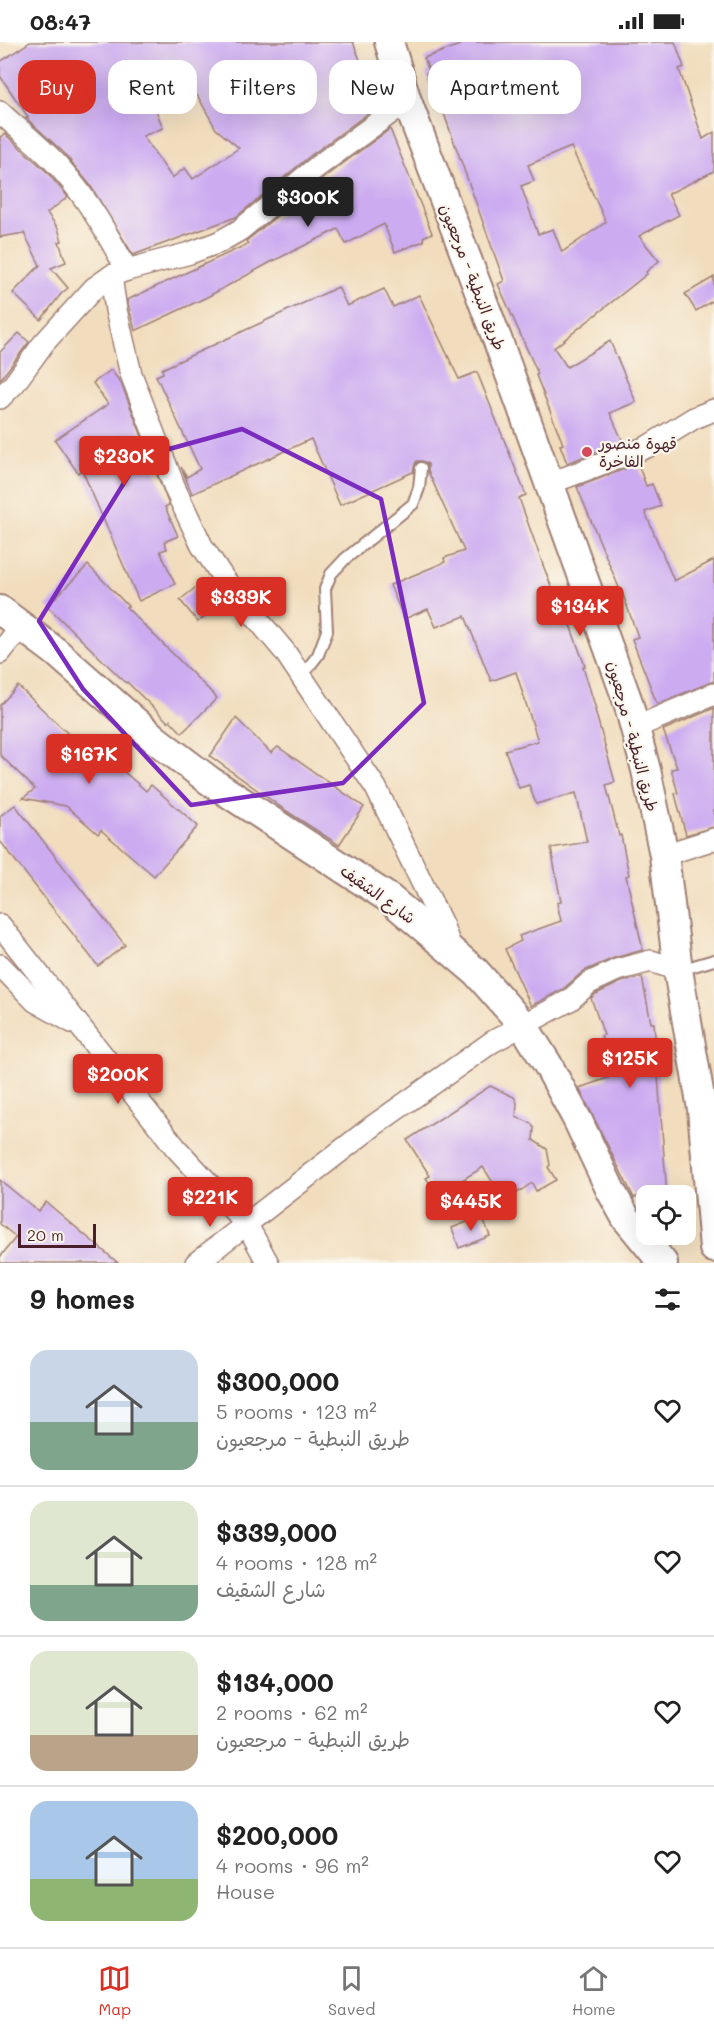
<!DOCTYPE html>
<html lang="en">
<head>
<meta charset="utf-8">
<style>
	:root { --surface:#fff; --page:#f2f2f2; --text:#222; --muted:#767676; --line:#e0e0e0; --accent:#d93025 }
	body { margin:0; font-family:Mali,"Playpen Sans Arabic",sans-serif; background:var(--page); color:var(--text); height:100vh; display:flex; flex-direction:column; font-size:22px; white-space:nowrap }
	* { box-sizing:border-box; margin:0 }
	p { font-size:20px; color:var(--muted) }
	.icon { flex:none; width:33px; height:33px; fill:none; stroke:currentColor; stroke-width:2; stroke-linecap:round; stroke-linejoin:round }
	.map { position:relative; height:1221px; overflow:hidden }
	.details { display:flex; flex-direction:column; background:var(--surface); flex:1 }
	.details>* { flex:none }
	.hud { position:absolute; left:18px; top:18px; width:678px; height:54px; display:flex; gap:12px }
	.buttons { position:absolute; left:636px; top:1143px; display:grid; gap:12px }
	.buttons a { display:grid; place-items:center; width:60px; height:60px; border-radius:12px; background:var(--surface); box-shadow:0 6px 24px #0002; font-size:30px }
	.scale { position:absolute; left:18px; bottom:15px; width:78px; box-sizing:border-box; padding-left:6px; border:3px solid #4a1f2b; border-top:0; font-size:16px; line-height:21px; white-space:nowrap; color:#4a1f2b; -webkit-text-stroke:4px #fbf7ec; paint-order:stroke }
	.price { position:absolute; translate:-50% -51px; padding:0 14px; border-radius:6px; background:var(--accent); color:#fff; font-size:20px; line-height:39px; filter:drop-shadow(0 2px 3px #0008) }
	.price::after { content:''; position:absolute; left:50%; top:36px; width:18px; height:14px; margin-left:-9px; background:inherit; clip-path:polygon(0 0,100% 0,50% 100%) }
	.price.selected { background:#222; color:#fff }
	ul { padding:0; list-style:none }
	li { display:flex; align-items:center; gap:18px; height:150px; padding:0 30px }
	li+li { border-top:2px solid var(--line) }
	li span { display:grid; place-items:center; flex:none; width:168px; height:120px; border-radius:18px; color:#555 }
	li>.icon { margin-inline-start:auto }
	span .icon { width:72px; height:72px; fill:#fffc; stroke-width:1 }
	li b { font-size:26px }
	h2 { display:flex; justify-content:space-between; align-items:center; height:72px; padding:0 30px; font-size:26px }
	.tag { padding:0 21px; border-radius:18px; background:var(--surface); box-shadow:0 6px 24px #0002; font-size:21px; line-height:54px }
	.tag.selected { background:var(--accent); color:#fff }
	.status { display:flex; justify-content:space-between; align-items:center; height:42px; padding:0 30px; background:var(--surface); direction:ltr }
	.status svg { height:16px; fill:currentColor }
	.dock { display:flex; justify-content:space-around; align-items:center; height:84px; border-top:2px solid var(--line); background:var(--surface); font-size:16px; color:var(--muted) }
	.dock a { display:grid; justify-items:center; gap:3px }
	.dock .selected { color:var(--accent) }
	.map>svg:first-child { display:block }
	.building { fill:#ccabf1; fill-rule:evenodd }
	.lines { fill:none; stroke-linecap:round; stroke-linejoin:round }
	.service-casing { stroke:#9e7e74; stroke-width:14 }
	.minor-casing { stroke:#9e7e74; stroke-width:24 }
	.secondary-casing { stroke:#9e7e74; stroke-width:32 }
	.service { stroke:#fff; stroke-width:10 }
	.minor { stroke:#fff; stroke-width:21 }
	.secondary { stroke:#fff; stroke-width:28 }
	.marked { fill:none; stroke:#7b2cbf; stroke-width:4.5; stroke-linejoin:round }
	.poi-dot { fill:#d1495b; stroke:#fbf7ec; stroke-width:2 }
	.labels { text-anchor:middle; stroke-width:4.5; stroke-linejoin:round; paint-order:stroke }
	.street-label { font-size:16px; fill:#4a1f2b; stroke:#fbf7ec }
	.poi-label { font-size:16px; fill:#4a1f2b; stroke:#fbf7ec; text-anchor:start }
</style>
</head>
<body>
<div class="status"><b>08:47</b><svg viewBox="0 0 49 12"><path d="M0 12V9h3v3zM5 12V6h3v6zM10 12V3h3v9zM15 12V0h3v12zM26 1h20v11H26zM47 4h2v5h-2z"/></svg></div>
<div class="map">
<svg width="714" height="1221" viewBox="0 0 714 1221">
	<rect width="100%" height="100%" fill="#fbf7ec"/>
	<filter id="ink" filterUnits="userSpaceOnUse"><feTurbulence type="fractalNoise" baseFrequency=".0167" numOctaves="2"/><feDisplacementMap in="SourceGraphic" scale="12" xChannelSelector="R" yChannelSelector="G"/><feConvolveMatrix kernelMatrix="1 2 1 2 8 2 1 2 1" color-interpolation-filters="sRGB"/></filter>
	<filter id="wash" filterUnits="userSpaceOnUse"><feTurbulence type="fractalNoise" baseFrequency=".008" numOctaves="4" result="noise"/><feDisplacementMap in="SourceGraphic" scale="24" xChannelSelector="R" yChannelSelector="G"/><feGaussianBlur stdDeviation="1.35" result="paint"/><feColorMatrix in="noise" values="0 0 0 0 0 0 0 0 0 0 0 0 0 0 0 0 0 1.4 0 .05"/><feComposite in="paint" operator="in"/></filter>
	<g filter="url(#wash)">
		<rect width="100%" height="100%" fill="#f1ddbd"/>
		<g id="blocks">
			<g class="building">
				<path d="M 30,0 L 353,0 L 378,64 L 310,114 L 236,175 L 133,213 L 90,143 L 63,110 L 26,76 L 28,75 L 0,34 L 0,20 ZM 196,51 L 216,87 L 239,106 L 193,137 L 185,126 L 172,136 L 143,94 L 163,86 L 155,66 Z"/>
				<path d="M 468,0 L 675,0 L 684,25 L 679,27 L 703,97 L 714,90 L 714,129 L 668,152 L 679,173 L 639,194 L 659,219 L 646,230 L 647,232 L 554,306 L 567,325 L 610,299 L 636,360 L 610,371 L 623,400 L 567,421 L 560,403 L 563,402 L 536,333 L 538,332 L 498,242 L 504,239 L 438,55 L 435,56 L 426,31 L 429,29 L 424,16 ZM 571,105 L 606,180 L 562,210 L 553,187 L 538,192 L 521,144 L 534,139 L 528,123 Z"/>
				<polygon points="390,87 432,191 423,195 424,199 395,210 384,182 346,202 338,187 271,220 207,255 135,289 127,258 248,202 246,199 326,134"/>
				<polygon points="5,92 45,128 68,155 47,171 58,186 62,199 59,200 66,220 51,226 68,246 61,252 41,278 13,251 40,223 24,191 0,195 0,95"/>
				<polygon points="714,235 714,258 696,269 685,252"/>
				<polygon points="338,245 347,264 384,247 393,265 419,253 459,337 477,330 526,453 519,456 543,523 555,554 559,553 585,624 583,625 596,667 595,668 615,740 606,743 619,794 621,793 629,833 626,834 643,908 614,916 584,929 563,947 531,964 505,907 521,899 519,894 561,879 557,861 561,860 551,806 587,800 576,751 536,762 529,743 519,746 505,708 538,699 516,630 491,639 465,574 436,585 428,567 404,577 390,543 445,520 444,516 464,509 428,429 428,422 422,419 417,419 415,422 413,430 340,463 311,397 192,452 181,425 187,435 200,427 156,334 163,331 162,327"/>
				<polygon points="19,291 29,300 0,338 0,310"/>
				<polygon points="111,328 121,341 169,463 165,465 178,494 164,500 167,507 160,509 175,542 139,559 82,428 78,431 55,398 108,362 93,341"/>
				<polygon points="638,422 646,444 652,442 661,464 645,470 674,539 714,518 714,639 657,662 632,597 638,595 621,547 620,548 577,445"/>
				<polygon points="88,523 128,564 126,565 217,656 182,691 170,678 168,680 127,640 126,641 47,564"/>
				<polygon points="206,537 224,559 198,580 180,558"/>
				<polygon points="18,644 84,707 90,700 146,749 151,743 198,784 154,834 101,788 98,792 66,764 23,756 35,747 0,713 0,663"/>
				<polygon points="714,666 714,785 686,793 675,752 678,751 671,727 677,726 663,688"/>
				<polygon points="236,676 271,711 278,705 364,765 339,803 285,768 210,714"/>
				<polygon points="15,763 125,903 98,924 0,799 0,774"/>
				<polygon points="642,935 651,981 654,981 667,1154 646,1154 646,1151 634,1156 579,1046 608,1036 605,1029 612,1026 601,994 604,993 591,956 596,952 621,940"/>
				<polygon points="490,1044 514,1055 517,1061 516,1075 531,1081 534,1086 533,1098 547,1107 550,1123 548,1125 556,1138 536,1149 532,1141 505,1159 483,1125 438,1153 426,1136 430,1134 407,1098"/>
				<polygon points="0,1138 38,1169 46,1160 118,1221 0,1221 0,1215 16,1195 0,1182"/>
				<polygon points="482,1174 490,1194 459,1206 452,1186"/>
			</g>
		</g>
	</g>
	<g filter="url(#ink)">
		<use href="#blocks" fill-opacity="0" stroke="#9e7e74" stroke-width="1.5"/>
		<g class="lines">
			<g class="service-casing">
				<g id="service">
					<polyline points="301,635 318,613 327,589 325,547 331,532 345,517 413,462 419,446 421,426"/>
					<polyline points="680,928 714,918"/>
				</g>
			</g>
			<g class="minor-casing">
				<g id="minor">
					<path d="M 0,70 C 20,89 43,106 61,127 C 88,157 108,193 127,228"/>
					<polyline points="111,234 116,268 131,332 176,449 202,504 224,537 285,610 376,746 442,882 452,909"/>
					<polyline points="0,356 14,342 43,302 94,246 111,234 127,228 190,211 219,200 240,188 318,124 407,59"/>
					<polyline points="548,442 647,405 694,376 714,368"/>
					<polyline points="0,611 22,583"/>
					<polyline points="634,686 714,652"/>
					<polyline points="664,813 714,797"/>
					<polyline points="0,883 176,1106 247,1183 268,1221"/>
					<polyline points="0,923 35,959 72,980"/>
					<polyline points="196,1221 373,1084 492,1000 570,958 589,941 617,928 651,919 678,928"/>
				</g>
			</g>
			<g class="secondary-casing">
				<g id="secondary">
					<polyline points="389,0 407,59 499,302 628,660 646,728 664,813 678,928 702,1067 714,1206"/>
					<polyline points="0,568 56,610 156,698 210,739 390,857 476,930 523,983 548,1023 578,1079 611,1149 626,1176 663,1221"/>
				</g>
			</g>
			<use href="#service" class="service"/>
			<use href="#minor" class="minor"/>
			<use href="#secondary" class="secondary"/>
		</g>
	</g>
	<path class="marked" d="M 242,387 L 381,457 L 424,661 L 343,741 L 191,763 L 83,647 L 39,579 L 140,415 Z"/>
	<circle class="poi-dot" cx="587" cy="410" r="6"/>
	<g class="labels">
		<g class="street-label">
			<text transform="translate(473 235) rotate(69)" y="6">طريق النبطية - مرجعيون</text>
			<text transform="translate(633 694) rotate(75)" y="6">طريق النبطية - مرجعيون</text>
			<text transform="translate(378 852) rotate(36)" y="6">شارع الشقيف</text>
		</g>
		<g class="poi-label">
			<text x="599" y="407">قهوة منصور<tspan x="599" dy="18">الفاخرة</tspan></text>
		</g>
	</g>
</svg>
<div class="buttons">
<a><svg class="icon" aria-label="locate" viewBox="0 0 24 24"><circle cx="12" cy="12" r="6"/><path d="M12 2v4M12 18v4M2 12h4M18 12h4"/></svg></a>
</div>
<div class="scale">20 m</div>
<b class="price selected" style="left:308px;top:186px">$300K</b>
<b class="price" style="left:124px;top:445px">$230K</b>
<b class="price" style="left:241px;top:586px">$339K</b>
<b class="price" style="left:580px;top:595px">$134K</b>
<b class="price" style="left:89px;top:743px">$167K</b>
<b class="price" style="left:630px;top:1047px">$125K</b>
<b class="price" style="left:118px;top:1063px">$200K</b>
<b class="price" style="left:210px;top:1186px">$221K</b>
<b class="price" style="left:471px;top:1190px">$445K</b>
<div class="hud">
<a class="tag selected">Buy</a>
<a class="tag">Rent</a>
<a class="tag">Filters</a>
<a class="tag">New</a>
<a class="tag">Apartment</a>
</div>
</div>
<section class="details">
<h2>9 homes<svg class="icon" aria-label="filters" viewBox="0 0 24 24"><path d="M4 7h16M4 17h16"/><circle cx="9" cy="7" r="2"/><circle cx="15" cy="17" r="2"/></svg></h2>
<ul>
<li><span style="background:linear-gradient(#c9d6e8 60%,#7fa58c 0)"><svg class="icon" aria-label="home" viewBox="0 0 24 24"><path d="M3 11l9-7 9 7M6 9v11h12V9"/></svg></span><div><b>$300,000</b><p>5 rooms · 123 m²</p><p>طريق النبطية - مرجعيون</p></div><svg class="icon" aria-label="heart" viewBox="0 0 24 24"><path d="M12 20l-8-8c-3-5 5-10 8-4 3-6 11-1 8 4z"/></svg></li>
<li><span style="background:linear-gradient(#dfe7d0 70%,#7fa58c 0)"><svg class="icon" aria-label="home" viewBox="0 0 24 24"><path d="M3 11l9-7 9 7M6 9v11h12V9"/></svg></span><div><b>$339,000</b><p>4 rooms · 128 m²</p><p>شارع الشقيف</p></div><svg class="icon" aria-label="heart" viewBox="0 0 24 24"><path d="M12 20l-8-8c-3-5 5-10 8-4 3-6 11-1 8 4z"/></svg></li>
<li><span style="background:linear-gradient(#dfe7d0 70%,#b9a48a 0)"><svg class="icon" aria-label="home" viewBox="0 0 24 24"><path d="M3 11l9-7 9 7M6 9v11h12V9"/></svg></span><div><b>$134,000</b><p>2 rooms · 62 m²</p><p>طريق النبطية - مرجعيون</p></div><svg class="icon" aria-label="heart" viewBox="0 0 24 24"><path d="M12 20l-8-8c-3-5 5-10 8-4 3-6 11-1 8 4z"/></svg></li>
<li><span style="background:linear-gradient(#a9c7e8 65%,#8fb573 0)"><svg class="icon" aria-label="home" viewBox="0 0 24 24"><path d="M3 11l9-7 9 7M6 9v11h12V9"/></svg></span><div><b>$200,000</b><p>4 rooms · 96 m²</p><p>House</p></div><svg class="icon" aria-label="heart" viewBox="0 0 24 24"><path d="M12 20l-8-8c-3-5 5-10 8-4 3-6 11-1 8 4z"/></svg></li>
</ul>
</section>
<nav class="dock">
<a class="selected"><svg class="icon" aria-label="map" viewBox="0 0 24 24"><path d="M3 6l6-2 6 2 6-2v14l-6 2-6-2-6 2zM9 4v14M15 6v14"/></svg>Map</a>
<a><svg class="icon" aria-label="saved" viewBox="0 0 24 24"><path d="M7 4h10v16l-5-4-5 4z"/></svg>Saved</a>
<a><svg class="icon" aria-label="home" viewBox="0 0 24 24"><path d="M3 11l9-7 9 7M6 9v11h12V9"/></svg>Home</a>
</nav>
</body>
</html>
